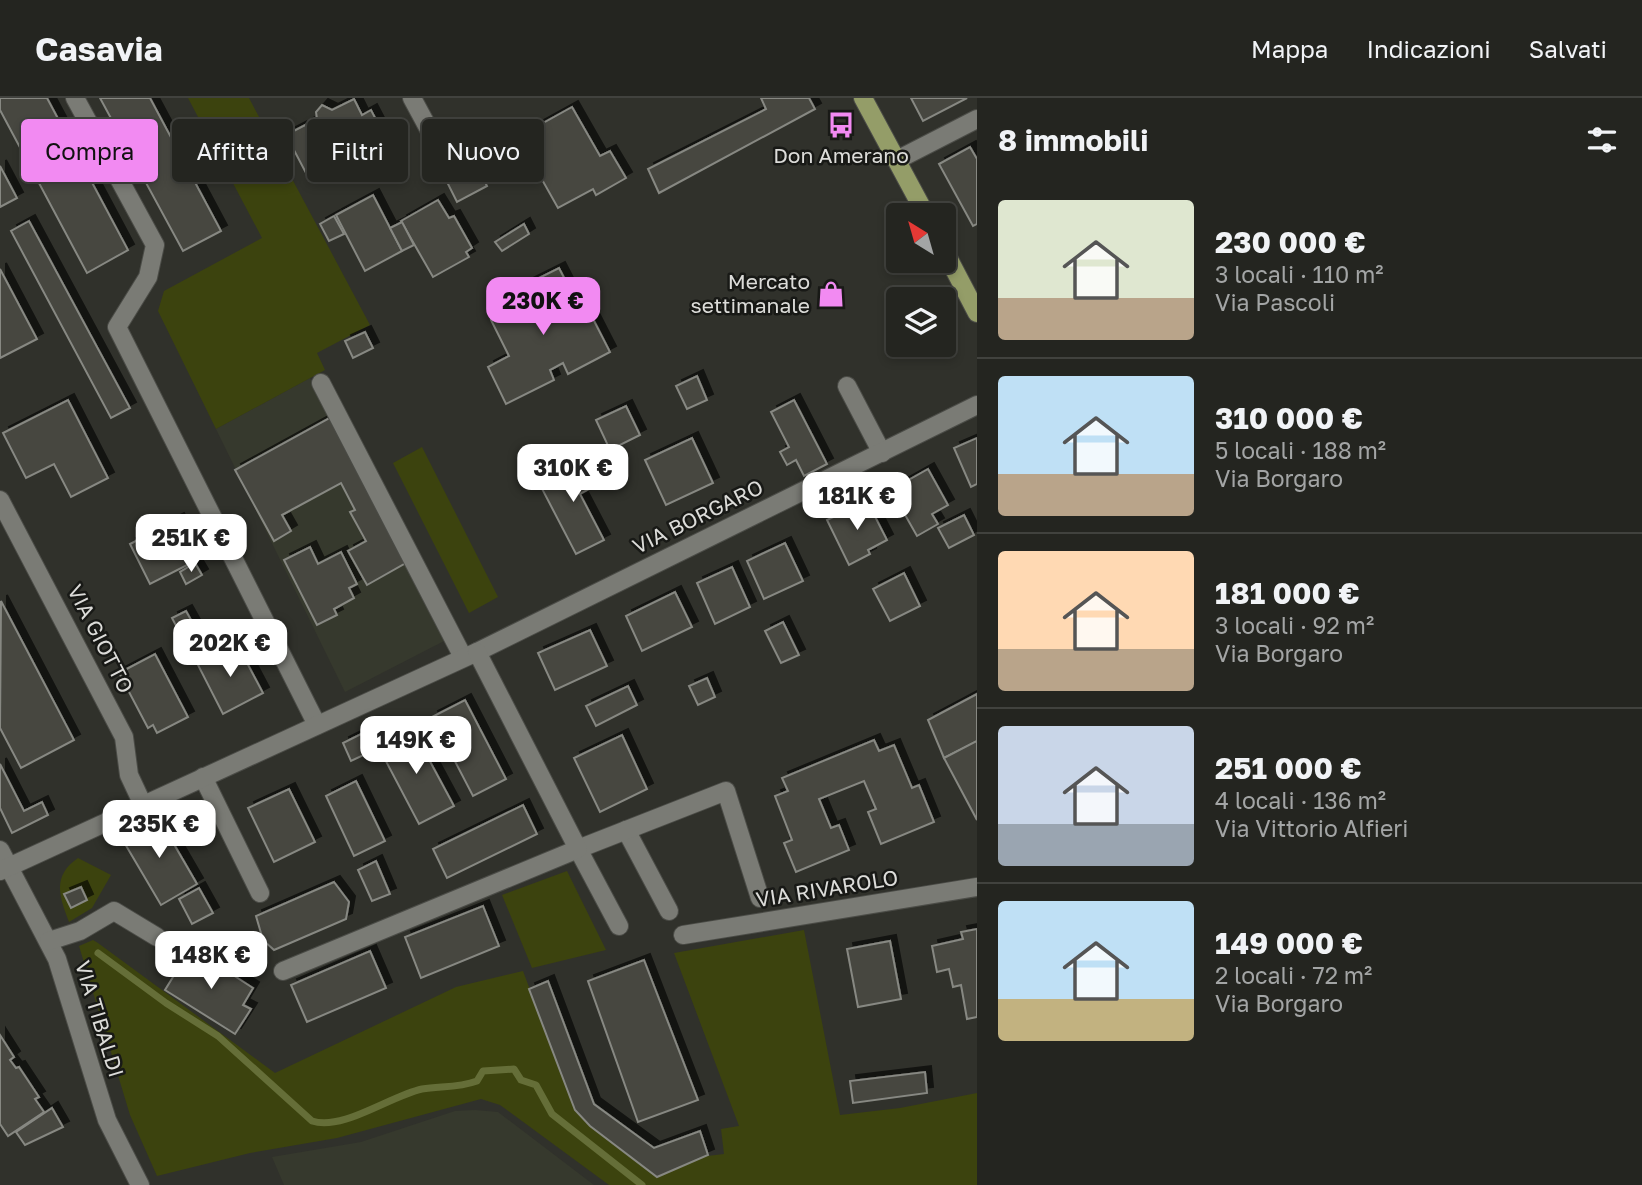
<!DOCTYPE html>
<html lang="it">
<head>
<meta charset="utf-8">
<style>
	:root { --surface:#242520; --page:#2c2d29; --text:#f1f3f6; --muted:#a3a5a5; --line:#41423e; --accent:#f28af2 }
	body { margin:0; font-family:"Golos Text",sans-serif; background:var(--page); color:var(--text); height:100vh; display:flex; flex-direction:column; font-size:26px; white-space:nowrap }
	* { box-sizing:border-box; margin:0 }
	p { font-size:23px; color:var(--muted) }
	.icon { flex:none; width:38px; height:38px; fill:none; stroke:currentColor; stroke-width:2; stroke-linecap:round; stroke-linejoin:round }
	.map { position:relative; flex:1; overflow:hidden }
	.side { display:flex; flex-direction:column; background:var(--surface); width:665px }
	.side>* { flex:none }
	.banner { position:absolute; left:21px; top:21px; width:665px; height:63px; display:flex; gap:14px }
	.needle { width:46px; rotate:323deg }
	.buttons { position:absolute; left:886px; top:105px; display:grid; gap:14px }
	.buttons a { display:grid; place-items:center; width:70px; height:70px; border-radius:7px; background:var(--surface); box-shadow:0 4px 10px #0003,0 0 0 2px var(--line); font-size:35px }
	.price { position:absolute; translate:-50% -60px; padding:0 16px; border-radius:14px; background:#fff; color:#222; font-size:23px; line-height:46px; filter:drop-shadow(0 2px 4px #0008) }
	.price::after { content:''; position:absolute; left:50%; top:42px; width:21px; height:16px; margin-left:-10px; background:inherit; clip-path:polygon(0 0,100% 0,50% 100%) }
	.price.selected { background:var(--accent); color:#111 }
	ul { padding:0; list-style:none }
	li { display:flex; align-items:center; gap:21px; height:175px; padding:0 21px }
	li+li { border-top:2px solid var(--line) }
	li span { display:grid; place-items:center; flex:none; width:196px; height:140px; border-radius:7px; color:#555 }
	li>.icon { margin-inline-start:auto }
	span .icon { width:84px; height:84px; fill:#fffc; stroke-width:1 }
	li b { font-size:30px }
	h2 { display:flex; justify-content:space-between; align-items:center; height:84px; padding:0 21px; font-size:30px }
	.tag { padding:0 24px; border-radius:7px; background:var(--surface); box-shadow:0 4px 10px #0003,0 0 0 2px var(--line); font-size:24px; line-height:63px }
	.tag.selected { background:var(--accent); color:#111 }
	header { display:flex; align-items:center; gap:42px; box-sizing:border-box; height:98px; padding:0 35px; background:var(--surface); border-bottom:2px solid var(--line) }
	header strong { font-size:33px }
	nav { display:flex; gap:38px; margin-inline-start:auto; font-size:24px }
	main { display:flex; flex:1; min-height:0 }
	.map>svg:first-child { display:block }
	.built { fill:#36392d }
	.green { fill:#3c430e }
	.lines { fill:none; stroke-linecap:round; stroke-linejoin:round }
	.stream { stroke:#656e38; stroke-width:7 }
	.building { fill:#464741; stroke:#878882; stroke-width:2; filter:url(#shadow) }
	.minor-casing { stroke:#4b4c47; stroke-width:20 }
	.major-casing { stroke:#4b4c47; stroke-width:20 }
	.minor { stroke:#7a7b75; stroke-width:18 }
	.major { stroke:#949d68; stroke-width:18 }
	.labels { text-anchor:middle; stroke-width:5; stroke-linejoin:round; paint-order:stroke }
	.poi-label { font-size:21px; fill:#dcdcd9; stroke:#181916 }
	.street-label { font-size:21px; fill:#dcdcd9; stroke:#181916 }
</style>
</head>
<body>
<header>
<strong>Casavia</strong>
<nav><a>Mappa</a><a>Indicazioni</a><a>Salvati</a></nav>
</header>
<main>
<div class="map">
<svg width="977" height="1087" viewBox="0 0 977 1087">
	<defs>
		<filter id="shadow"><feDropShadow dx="6" dy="-6" stdDeviation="0" flood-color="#0009"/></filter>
	</defs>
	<rect width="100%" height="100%" fill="#30312b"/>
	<g class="built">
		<polygon points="310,280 446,542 345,594 216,331"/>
		<polygon points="475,1012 498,1014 594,1087 284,1087 272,1059 361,1044 455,1013"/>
	</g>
	<g class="green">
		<polygon points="188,0 249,0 370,227 317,255 325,272 216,331 158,213 164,193 262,140"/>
		<polygon points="422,349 498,499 469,515 393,365"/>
		<path d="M 78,760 L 111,777 L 92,810 L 69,824 C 59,798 52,778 78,760 Z"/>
		<polygon points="567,773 606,852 532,870 502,797"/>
		<polygon points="804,832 840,1017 900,1010 977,995 977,1087 609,1087 500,1007 481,1001 337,1040 250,1055 157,1078 130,1017 79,848 93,842 98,845 275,975 456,889 523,873 575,1012 590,1028 657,1079 699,1059 724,1056 721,1031 739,1028 674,855"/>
	</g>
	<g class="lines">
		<path class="stream" d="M 98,855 L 166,905 L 218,938 L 312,1023 C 343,1033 390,998 422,991 C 441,988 458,990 477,983 L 483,973 L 514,971 L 521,982 L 536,987 L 552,1016 L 642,1087"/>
	</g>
	<g class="building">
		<polygon points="0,0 47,0 128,152 87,175 0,12"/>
		<polygon points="100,0 150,0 221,133 183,153"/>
		<polygon points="761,0 809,0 815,11 659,95 648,71 766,11"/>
		<polygon points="911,0 967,0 923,23"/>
		<polygon points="354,1 362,17 371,12 383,35 306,75 286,37 317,21 316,14 322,7 332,12"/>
		<polygon points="572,9 600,58 610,53 626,80 596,97 593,91 558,110 518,39"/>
		<polygon points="970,49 977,61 977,126 973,128 939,66"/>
		<polygon points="476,66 487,88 457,104 446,82"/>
		<polygon points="0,68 17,100 0,109"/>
		<polygon points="373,97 402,153 365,173 336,117"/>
		<polygon points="438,102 449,120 454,118 472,150 466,154 469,159 433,179 401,123"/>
		<polygon points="334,118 344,136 329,143 320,126"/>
		<polygon points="29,123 130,310 111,320 11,133"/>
		<polygon points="402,124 414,147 402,153 390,130"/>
		<polygon points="524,126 529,136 502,153 495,144"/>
		<polygon points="559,170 577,205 572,208 578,219 589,213 610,254 568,276 563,265 550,272 554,282 506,306 488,269 509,258 491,222 512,211 505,197"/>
		<polygon points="0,171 37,241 0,260"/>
		<polygon points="365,234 373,250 353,260 345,243"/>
		<polygon points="697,278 707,302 687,311 676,288"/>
		<polygon points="68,302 108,380 71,399 54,366 26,380 3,335"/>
		<polygon points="794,302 827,366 804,378 796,362 787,367 780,354 789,349 771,314"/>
		<polygon points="626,308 640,337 610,352 596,322"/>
		<polygon points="333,318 411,462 367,487 348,453 366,443 350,414 355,412 341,385 282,417 291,433 274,443 235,372"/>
		<polygon points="692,340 713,385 666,407 645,362"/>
		<polygon points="977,340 977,386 971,389 954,350"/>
		<polygon points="582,360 596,387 580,396 604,442 576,456 538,383"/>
		<polygon points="928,371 948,407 932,416 938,426 917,438 891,392"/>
		<polygon points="867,403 887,442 868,452 870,456 849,467 827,422"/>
		<polygon points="964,417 974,437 949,450 938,430"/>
		<polygon points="178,421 199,461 150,486 130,446"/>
		<polygon points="785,445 803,483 764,501 747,463"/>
		<polygon points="310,449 318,466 341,454 357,486 349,490 354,500 334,511 337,517 317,527 284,462"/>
		<polygon points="195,465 202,477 186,486 180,474"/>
		<polygon points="732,469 750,509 715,526 697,485"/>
		<polygon points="904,475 920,508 890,523 873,491"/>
		<polygon points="675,494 692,529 642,553 626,518"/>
		<polygon points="1,503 74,642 21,670 0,630"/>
		<polygon points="186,513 195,529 181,537 172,520"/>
		<polygon points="783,524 799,557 781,565 765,533"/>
		<polygon points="590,532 607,568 555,592 538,555"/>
		<polygon points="237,546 263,595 223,616 198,567"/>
		<polygon points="155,556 188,619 157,635 153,627 148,630 119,575"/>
		<polygon points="707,580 715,599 698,607 689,588"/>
		<polygon points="628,588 637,607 596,628 586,608"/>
		<polygon points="977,596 977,643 944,660 928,622"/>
		<polygon points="465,602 506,681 473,698 432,619"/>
		<polygon points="412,630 454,708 419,726 378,648"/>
		<polygon points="361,636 370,654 351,663 343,645"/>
		<polygon points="622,637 647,691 600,714 574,660"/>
		<polygon points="874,642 879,653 894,647 912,690 919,687 934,724 881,746 868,714 876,711 864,683 819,701 831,730 839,727 849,752 796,774 784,745 792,742 775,698 788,693 782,680"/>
		<polygon points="977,643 977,722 944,660"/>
		<polygon points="0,666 24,713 42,704 48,717 12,735 0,710"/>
		<polygon points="356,683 385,743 354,758 326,698"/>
		<polygon points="289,691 315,744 274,764 248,710"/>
		<polygon points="523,707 537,736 447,780 433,751"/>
		<polygon points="157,717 197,786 161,807 121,739"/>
		<polygon points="376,763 390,796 372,803 358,772"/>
		<polygon points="334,784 349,804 346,821 274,852 263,842 256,818"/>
		<polygon points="81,789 87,802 71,810 64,796"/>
		<polygon points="199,790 213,815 192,826 179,801"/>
		<polygon points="483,808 499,848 421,880 405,839"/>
		<polygon points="977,831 977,919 967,921 961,887 953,889 949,871 937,874 932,848 963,841 961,834"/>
		<polygon points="890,843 901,901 858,909 847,851"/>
		<polygon points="191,850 253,890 243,907 251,911 235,936 165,892"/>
		<polygon points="370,853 386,890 307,924 291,887"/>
		<polygon points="644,862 698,1002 638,1024 588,883"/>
		<polygon points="548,883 594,1006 654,1050 700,1033 708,1057 657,1079 590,1028 575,1012 529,891"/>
		<polygon points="0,937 14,959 10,962 16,970 19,969 39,999 35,1001 44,1014 8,1038 0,1026"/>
		<polygon points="925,974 927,995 853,1005 850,983"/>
		<polygon points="52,1010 63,1029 25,1047 16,1034"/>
	</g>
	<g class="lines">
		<g class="minor-casing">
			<g id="minor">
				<polyline points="75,0 155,147 148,179 117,229 317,627"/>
				<polyline points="412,0 446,63"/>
				<polyline points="897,62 977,21"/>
				<polyline points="321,285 463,559"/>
				<polyline points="847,288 882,355"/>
				<polyline points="0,402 124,639 129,677 143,707"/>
				<polyline points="203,679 260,795"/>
				<polyline points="626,732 669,813"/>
				<polyline points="0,752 57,861 107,1022 140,1087"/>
				<polyline points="0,773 477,554 977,307"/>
				<polyline points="619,828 578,751 726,693 760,800"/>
				<polyline points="683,837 977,789"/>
				<polyline points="49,843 80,833 114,813 157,839"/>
				<polyline points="283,873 578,751 477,554"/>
			</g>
		</g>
		<g class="major-casing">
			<g id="major">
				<polyline points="863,0 926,117"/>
				<polyline points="943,150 977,215"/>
			</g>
		</g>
		<use href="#minor" class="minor"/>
		<use href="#major" class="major"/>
	</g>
	<defs>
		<g id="bus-bare" transform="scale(2.1)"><path d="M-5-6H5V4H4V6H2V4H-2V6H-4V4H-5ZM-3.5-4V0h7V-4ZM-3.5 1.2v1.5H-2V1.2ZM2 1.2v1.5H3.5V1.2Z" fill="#f28af2" stroke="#181916" stroke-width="2.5" paint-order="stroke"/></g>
		<g id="shop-bare" transform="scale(2.1)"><path d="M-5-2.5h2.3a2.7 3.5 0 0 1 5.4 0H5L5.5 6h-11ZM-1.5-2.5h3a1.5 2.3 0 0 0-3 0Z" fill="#f28af2" stroke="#181916" stroke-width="2.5" paint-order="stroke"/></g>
	</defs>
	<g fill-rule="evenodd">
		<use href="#bus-bare" x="841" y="27"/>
		<use href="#shop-bare" x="831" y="196"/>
	</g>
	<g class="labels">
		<g class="poi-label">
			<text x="841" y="65">Don Amerano</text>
			<text x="810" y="191" text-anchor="end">Mercato<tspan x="810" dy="24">settimanale</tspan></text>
		</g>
		<g class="street-label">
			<text transform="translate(698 419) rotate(-26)" y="7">VIA BORGARO</text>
			<text transform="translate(100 541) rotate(63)" y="7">VIA GIOTTO</text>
			<text transform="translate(827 791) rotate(-9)" y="7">VIA RIVAROLO</text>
			<text transform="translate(99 921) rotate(73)" y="7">VIA TIBALDI</text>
		</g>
	</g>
</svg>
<div class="buttons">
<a><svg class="needle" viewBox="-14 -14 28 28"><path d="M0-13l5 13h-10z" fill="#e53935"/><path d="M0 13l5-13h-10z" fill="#a3a5a5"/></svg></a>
<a><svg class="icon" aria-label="layers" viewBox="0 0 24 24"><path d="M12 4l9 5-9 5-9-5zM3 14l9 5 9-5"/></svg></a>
</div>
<b class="price selected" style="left:543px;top:239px">230K €</b>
<b class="price" style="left:573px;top:406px">310K €</b>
<b class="price" style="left:857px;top:434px">181K €</b>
<b class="price" style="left:191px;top:476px">251K €</b>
<b class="price" style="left:230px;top:581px">202K €</b>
<b class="price" style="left:416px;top:678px">149K €</b>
<b class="price" style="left:159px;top:762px">235K €</b>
<b class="price" style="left:211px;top:893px">148K €</b>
<div class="banner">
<a class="tag selected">Compra</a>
<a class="tag">Affitta</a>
<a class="tag">Filtri</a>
<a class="tag">Nuovo</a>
</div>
</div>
<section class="side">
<h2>8 immobili<svg class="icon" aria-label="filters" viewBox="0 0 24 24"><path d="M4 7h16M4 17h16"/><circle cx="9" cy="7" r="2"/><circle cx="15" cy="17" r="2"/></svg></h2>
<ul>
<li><span style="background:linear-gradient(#dfe7d0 70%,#b9a48a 0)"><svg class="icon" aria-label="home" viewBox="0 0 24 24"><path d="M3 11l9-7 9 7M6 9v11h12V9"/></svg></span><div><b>230 000 €</b><p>3 locali · 110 m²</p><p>Via Pascoli</p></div></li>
<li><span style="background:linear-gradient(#bfe0f5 70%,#b9a48a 0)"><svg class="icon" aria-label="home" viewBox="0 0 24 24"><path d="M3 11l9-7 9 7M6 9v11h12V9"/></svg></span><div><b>310 000 €</b><p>5 locali · 188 m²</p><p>Via Borgaro</p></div></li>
<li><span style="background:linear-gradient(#ffd9b3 70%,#b9a48a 0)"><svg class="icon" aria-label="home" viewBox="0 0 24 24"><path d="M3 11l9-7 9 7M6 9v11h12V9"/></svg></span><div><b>181 000 €</b><p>3 locali · 92 m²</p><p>Via Borgaro</p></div></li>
<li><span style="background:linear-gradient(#c9d6e8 70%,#9aa5b1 0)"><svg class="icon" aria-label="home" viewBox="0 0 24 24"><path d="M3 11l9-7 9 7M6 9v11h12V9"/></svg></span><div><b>251 000 €</b><p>4 locali · 136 m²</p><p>Via Vittorio Alfieri</p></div></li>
<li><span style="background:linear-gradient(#bfe0f5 70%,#c2b280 0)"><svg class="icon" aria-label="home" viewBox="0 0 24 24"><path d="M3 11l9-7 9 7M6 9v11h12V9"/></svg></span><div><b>149 000 €</b><p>2 locali · 72 m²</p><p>Via Borgaro</p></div></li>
</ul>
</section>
</main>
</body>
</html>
